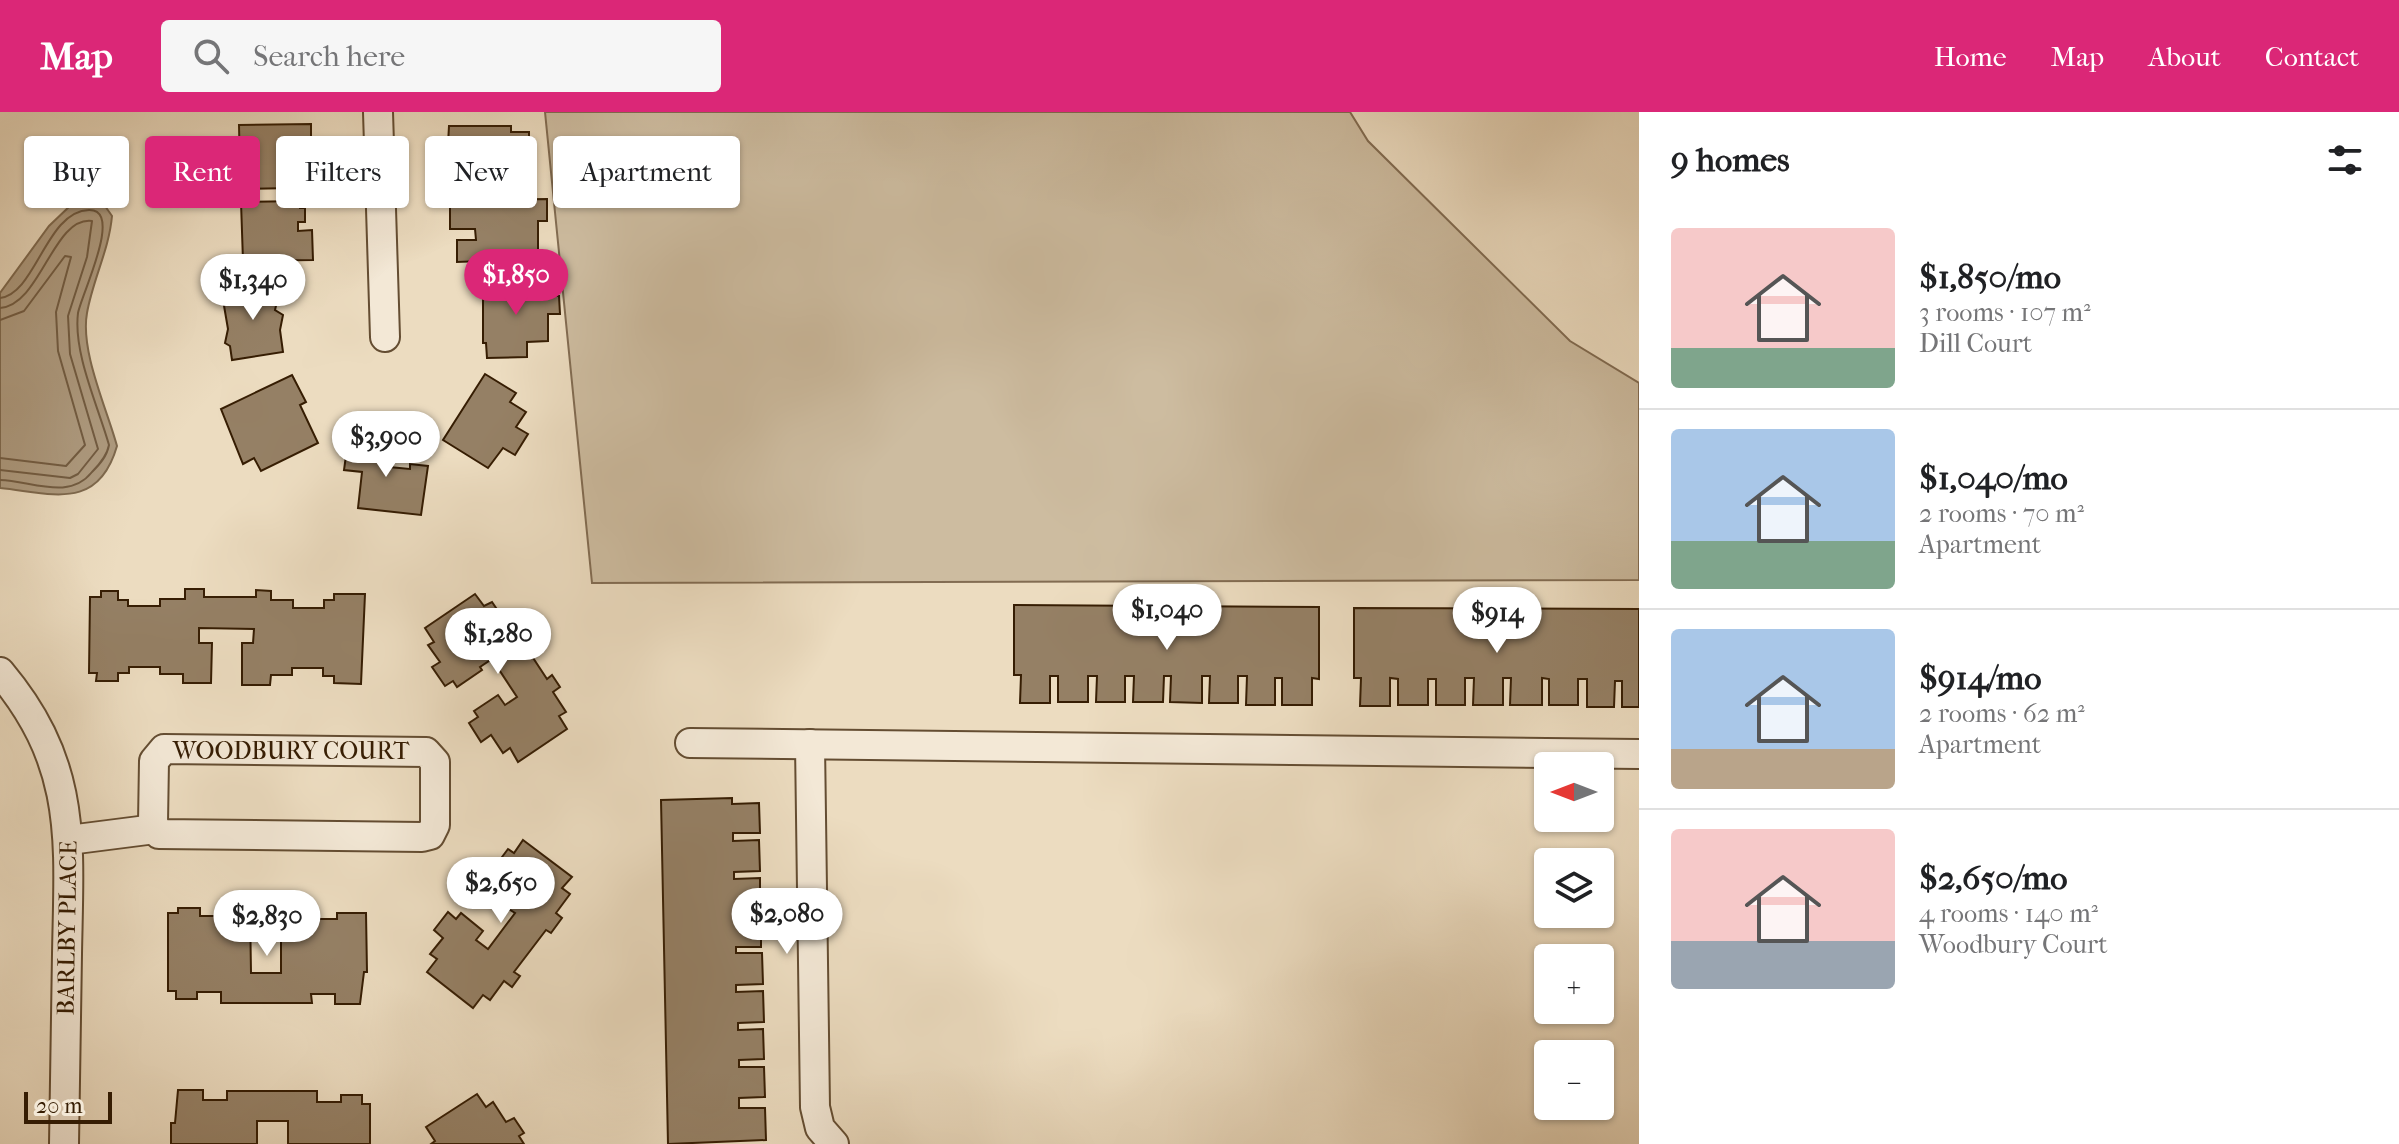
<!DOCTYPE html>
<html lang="en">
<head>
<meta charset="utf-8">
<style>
	:root { --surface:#fff; --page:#f6f6f6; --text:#202124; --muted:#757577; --line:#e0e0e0; --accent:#db2777 }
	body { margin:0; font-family:"IM FELL French Canon",serif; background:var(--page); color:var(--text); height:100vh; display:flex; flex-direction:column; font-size:30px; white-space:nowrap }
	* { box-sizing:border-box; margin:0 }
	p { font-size:26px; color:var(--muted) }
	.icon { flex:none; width:44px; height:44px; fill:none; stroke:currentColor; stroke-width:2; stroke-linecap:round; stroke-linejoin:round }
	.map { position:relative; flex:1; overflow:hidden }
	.panel { display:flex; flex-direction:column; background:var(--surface); width:760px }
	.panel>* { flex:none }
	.hud { position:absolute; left:24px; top:24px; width:760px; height:72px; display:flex; gap:16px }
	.needle { width:52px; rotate:270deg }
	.tools { position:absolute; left:1534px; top:640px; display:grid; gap:16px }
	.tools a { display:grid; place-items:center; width:80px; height:80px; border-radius:8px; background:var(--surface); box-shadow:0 2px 6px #0004; font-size:40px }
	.scale { position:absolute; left:24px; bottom:20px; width:88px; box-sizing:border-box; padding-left:8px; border:4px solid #361d03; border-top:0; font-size:22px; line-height:28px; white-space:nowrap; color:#361d03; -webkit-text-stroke:6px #f3e8d6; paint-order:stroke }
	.price { position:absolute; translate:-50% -68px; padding:0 18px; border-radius:28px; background:#fff; color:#222; font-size:26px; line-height:52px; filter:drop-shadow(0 2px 4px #0008) }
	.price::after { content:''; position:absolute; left:50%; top:48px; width:24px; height:18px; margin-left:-12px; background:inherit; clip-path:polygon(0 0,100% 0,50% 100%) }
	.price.current { background:var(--accent); color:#fff }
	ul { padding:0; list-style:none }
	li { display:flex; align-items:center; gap:24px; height:200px; padding:0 32px }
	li+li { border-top:2px solid var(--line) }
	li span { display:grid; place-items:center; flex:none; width:224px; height:160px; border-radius:8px; color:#555 }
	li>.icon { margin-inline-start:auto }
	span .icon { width:96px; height:96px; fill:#fffc; stroke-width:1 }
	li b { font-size:34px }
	h2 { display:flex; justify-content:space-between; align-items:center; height:96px; padding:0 32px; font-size:34px }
	.chip { padding:0 28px; border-radius:8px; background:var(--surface); box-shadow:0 2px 6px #0004; font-size:28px; line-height:72px }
	.chip.current { background:var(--accent); color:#fff }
	header { display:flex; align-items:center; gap:48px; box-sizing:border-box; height:112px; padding:0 40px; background:var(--accent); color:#fff }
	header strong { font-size:38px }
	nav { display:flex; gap:44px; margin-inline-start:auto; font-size:28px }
	.search { width:560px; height:72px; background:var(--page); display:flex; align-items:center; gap:20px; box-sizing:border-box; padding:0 28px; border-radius:8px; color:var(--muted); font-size:30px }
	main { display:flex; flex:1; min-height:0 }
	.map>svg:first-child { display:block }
	.green { fill:#cdbca0; stroke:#826c52; stroke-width:2 }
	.water { fill:#ae9b80; stroke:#7e694e; stroke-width:2 }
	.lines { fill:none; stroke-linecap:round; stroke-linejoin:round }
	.shore { stroke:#725c42; stroke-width:2 }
	.building { fill:#958065; stroke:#361d03; stroke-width:2 }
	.minor-casing { stroke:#644d32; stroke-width:32 }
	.minor { stroke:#f3e8d6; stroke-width:28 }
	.labels { text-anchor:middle; stroke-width:6; stroke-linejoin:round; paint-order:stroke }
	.street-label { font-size:24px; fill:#361d03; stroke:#f3e8d6 }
</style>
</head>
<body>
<header>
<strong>Map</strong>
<div class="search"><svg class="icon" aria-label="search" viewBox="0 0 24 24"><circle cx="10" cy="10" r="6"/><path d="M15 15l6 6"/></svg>Search here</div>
<nav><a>Home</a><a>Map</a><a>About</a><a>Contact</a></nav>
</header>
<main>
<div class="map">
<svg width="1639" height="1032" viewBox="0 0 1639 1032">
	<rect width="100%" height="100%" fill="#ecdcc0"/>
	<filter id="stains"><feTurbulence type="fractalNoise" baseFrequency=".0025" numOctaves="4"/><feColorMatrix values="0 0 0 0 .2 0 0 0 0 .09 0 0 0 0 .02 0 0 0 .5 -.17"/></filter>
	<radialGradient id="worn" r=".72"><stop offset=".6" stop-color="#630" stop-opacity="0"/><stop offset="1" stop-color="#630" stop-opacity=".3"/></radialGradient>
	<polygon class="green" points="545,0 1350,0 1368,29 1570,229 1639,271 1639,468 592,471"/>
	<path class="water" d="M 91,89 L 105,94 L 112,104 C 109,138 93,167 87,201 C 80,239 107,297 117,334 C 98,400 51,381 0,376 L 0,181 L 49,114 L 71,93 Z"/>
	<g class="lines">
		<g class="shore">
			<path d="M 0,186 C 36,182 46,99 89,98 C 124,97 81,183 78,201 C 73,241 98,294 109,333 C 107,344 100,352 92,360 C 69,389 32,369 0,368"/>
			<path d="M 0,196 C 41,193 53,104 92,109 L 87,145 L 68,204 L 70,242 L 98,337 L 78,362 L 70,366 L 0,358"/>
			<polyline points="0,208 24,199 65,144 71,145 56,200 58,239 85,333 66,354 0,346"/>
		</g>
	</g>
	<g class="building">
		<polygon points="311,12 311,37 292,38 293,76 236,77 236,61 240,61 239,13"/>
		<polygon points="449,14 511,14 511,20 529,20 529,39 508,39 509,68 446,68"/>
		<polygon points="547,87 547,109 538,109 538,147 457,150 457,128 476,128 475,117 450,117 450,88"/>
		<polygon points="300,89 300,96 305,96 305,110 298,110 298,119 312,118 313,148 243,149 241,90"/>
		<polygon points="549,170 549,184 559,184 560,202 548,202 548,229 527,230 527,245 487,246 486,231 483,231 483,171"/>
		<polygon points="271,173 279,181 275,198 283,203 280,218 283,240 232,248 230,234 225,231 228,217 222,182"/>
		<polygon points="485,262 516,281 510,290 526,300 516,315 528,322 515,343 503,336 488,356 443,328"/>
		<polygon points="292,263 306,290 300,293 318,331 261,359 254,346 243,352 221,297"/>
		<polygon points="364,325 391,329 389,355 410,357 410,352 428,354 421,403 358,396 362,360 344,358 348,329 363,330"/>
		<polygon points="185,477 204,477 204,485 256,485 256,478 271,479 271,488 293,488 293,496 324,496 324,488 334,488 334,482 365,482 361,572 334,571 334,564 323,564 323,556 292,556 292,563 271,563 270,573 242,573 242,531 253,531 254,517 199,516 199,531 212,531 211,571 183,571 183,562 160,562 160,555 129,555 129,561 118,561 118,569 96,569 97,561 89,561 90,485 101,485 101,479 118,479 118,488 128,488 128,494 160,494 160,487 185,487"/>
		<polygon points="475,482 484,494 492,490 505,509 512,504 522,520 518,523 547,567 552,563 560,575 553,580 566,600 559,604 567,617 518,650 510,636 503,641 491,623 481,630 469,611 478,605 474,599 498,583 505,593 517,585 492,547 480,555 482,558 457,575 453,569 445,574 432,555 440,550 428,533 434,530 425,516"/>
		<polygon points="1014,493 1319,495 1319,567 1312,566 1312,593 1282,593 1282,566 1275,566 1275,593 1246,593 1247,564 1238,564 1238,591 1209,591 1210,564 1202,564 1202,591 1170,590 1171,564 1164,564 1163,590 1133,590 1134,564 1125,564 1125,590 1096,590 1097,564 1088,564 1088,590 1058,590 1058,564 1050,564 1050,591 1020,591 1021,563 1014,563"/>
		<polygon points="1354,496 1639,497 1639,595 1622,595 1622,569 1615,569 1614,595 1587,595 1587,567 1578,567 1578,593 1549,593 1549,567 1542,566 1542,593 1510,593 1511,566 1503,566 1503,593 1473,593 1474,566 1465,566 1465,593 1436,593 1436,567 1428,567 1428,593 1398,593 1398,567 1390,566 1390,594 1360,594 1361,566 1354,566"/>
		<polygon points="732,686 732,692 759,691 760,721 733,721 733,729 759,728 760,759 734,760 734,767 760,766 760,796 734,797 734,805 761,804 761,835 736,835 736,841 762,841 763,872 736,873 736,880 763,879 764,910 738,911 738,918 763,917 764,947 739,948 739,955 764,955 765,985 739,986 739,996 765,996 766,1028 668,1032 661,688"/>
		<polygon points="523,728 572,765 562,776 570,782 556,801 562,806 551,821 546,818 514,860 520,864 512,875 504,869 490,888 483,883 473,896 427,860 437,847 430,842 443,826 434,818 448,800 456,807 461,801 483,819 476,828 488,837 515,801 478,778 483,772 474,765 488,747 496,753 508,737 514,741"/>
		<polygon points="178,796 200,796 200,804 223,804 223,798 250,798 251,861 281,861 281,800 312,800 312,807 337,807 337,801 366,801 367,860 364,860 360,892 335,892 335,882 311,882 312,891 221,891 221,880 197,880 197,887 176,887 176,879 168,879 168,801 178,801"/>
		<polygon points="178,978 203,978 203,988 227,988 227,979 317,979 317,990 341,990 341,983 362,983 362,992 370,992 370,1032 288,1032 288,1009 257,1009 257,1032 171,1032 171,1011 175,1011"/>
		<polygon points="477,982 486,995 493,990 506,1010 514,1006 524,1021 519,1024 524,1032 431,1032 435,1029 426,1015"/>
	</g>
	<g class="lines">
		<g class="minor-casing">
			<g id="minor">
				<polyline points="378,0 385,225"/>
				<path d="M 0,560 C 78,653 69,728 67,842 C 66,905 65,969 64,1032"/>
				<polyline points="690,631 1639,642"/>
				<polyline points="810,632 815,995 820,1016 834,1032"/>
				<polygon points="164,637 426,640 435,650 435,713 430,723 422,725 159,722 153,711 154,649"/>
				<polyline points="69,728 155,717"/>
			</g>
		</g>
		<use href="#minor" class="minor"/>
	</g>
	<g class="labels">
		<g class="street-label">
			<text x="291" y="647">WOODBURY COURT</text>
			<text transform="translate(67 816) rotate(-89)" y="8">BARLBY PLACE</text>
		</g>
	</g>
	<rect width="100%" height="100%" filter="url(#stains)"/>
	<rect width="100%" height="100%" fill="url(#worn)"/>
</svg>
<div class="tools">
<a><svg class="needle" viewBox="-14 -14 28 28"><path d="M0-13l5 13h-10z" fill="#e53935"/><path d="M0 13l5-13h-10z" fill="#757577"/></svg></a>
<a><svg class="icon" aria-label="layers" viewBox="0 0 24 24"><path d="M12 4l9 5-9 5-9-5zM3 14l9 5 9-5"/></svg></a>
<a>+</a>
<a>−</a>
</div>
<div class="scale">20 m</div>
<b class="price current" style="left:516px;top:205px">$1,850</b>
<b class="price" style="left:253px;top:210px">$1,340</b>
<b class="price" style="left:386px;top:367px">$3,900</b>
<b class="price" style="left:1167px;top:540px">$1,040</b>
<b class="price" style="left:1497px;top:543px">$914</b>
<b class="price" style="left:498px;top:564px">$1,280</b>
<b class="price" style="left:501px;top:813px">$2,650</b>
<b class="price" style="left:787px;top:844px">$2,080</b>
<b class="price" style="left:267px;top:846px">$2,830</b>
<div class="hud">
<a class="chip">Buy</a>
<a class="chip current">Rent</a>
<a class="chip">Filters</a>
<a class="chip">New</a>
<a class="chip">Apartment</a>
</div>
</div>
<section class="panel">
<h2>9 homes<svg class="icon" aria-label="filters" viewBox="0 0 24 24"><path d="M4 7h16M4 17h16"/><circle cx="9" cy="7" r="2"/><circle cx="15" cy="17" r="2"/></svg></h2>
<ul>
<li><span style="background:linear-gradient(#f6c9c9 75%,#7fa58c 0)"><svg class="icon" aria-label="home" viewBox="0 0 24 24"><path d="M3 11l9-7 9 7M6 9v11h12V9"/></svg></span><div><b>$1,850/mo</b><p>3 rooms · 107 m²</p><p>Dill Court</p></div></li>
<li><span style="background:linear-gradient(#a9c7e8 70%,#7fa58c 0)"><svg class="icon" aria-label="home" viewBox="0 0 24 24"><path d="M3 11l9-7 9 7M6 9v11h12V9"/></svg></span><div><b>$1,040/mo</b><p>2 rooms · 70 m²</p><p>Apartment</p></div></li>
<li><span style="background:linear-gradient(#a9c7e8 75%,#b9a48a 0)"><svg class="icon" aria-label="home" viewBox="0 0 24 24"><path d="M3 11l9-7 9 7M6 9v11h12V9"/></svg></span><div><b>$914/mo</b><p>2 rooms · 62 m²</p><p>Apartment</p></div></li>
<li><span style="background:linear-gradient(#f6c9c9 70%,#9aa5b1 0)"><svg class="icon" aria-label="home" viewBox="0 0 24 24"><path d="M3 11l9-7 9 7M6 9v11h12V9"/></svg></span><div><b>$2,650/mo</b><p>4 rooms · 140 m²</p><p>Woodbury Court</p></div></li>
</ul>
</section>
</main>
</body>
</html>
